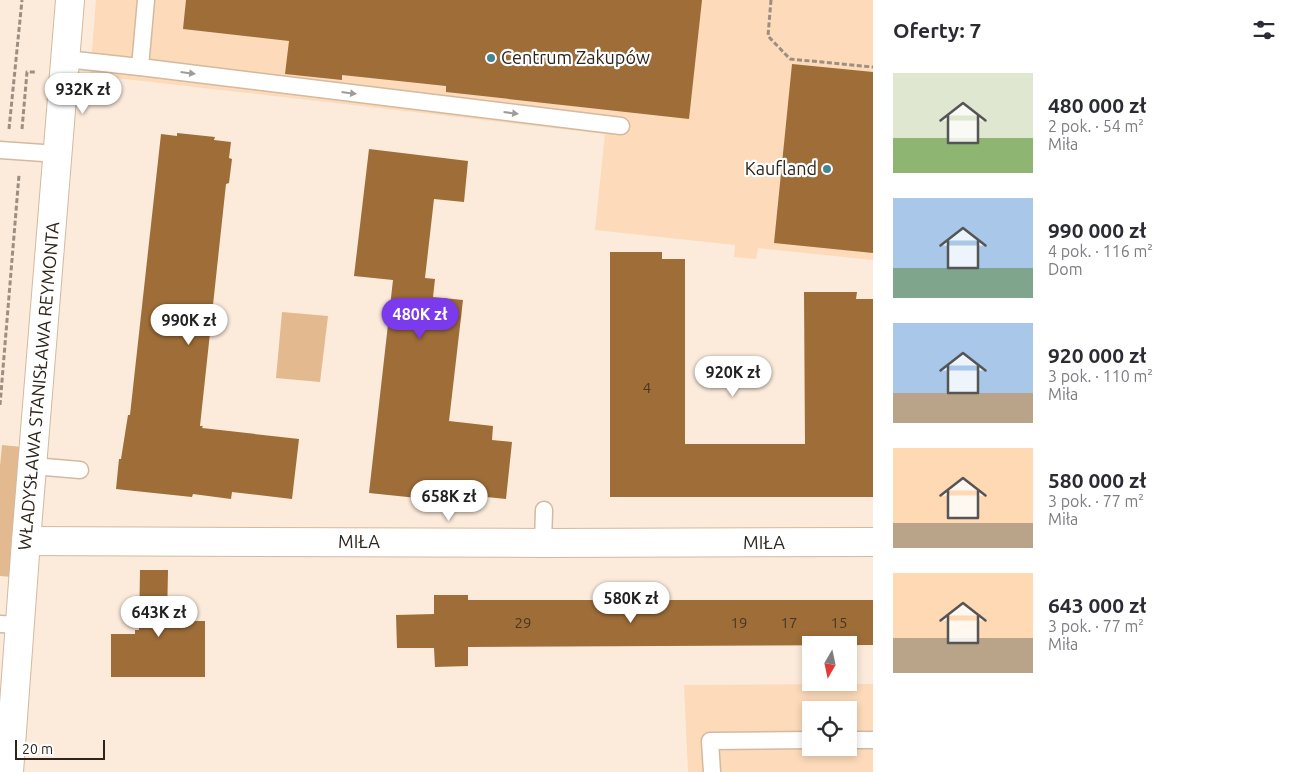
<!DOCTYPE html>
<html lang="pl">
<head>
<meta charset="utf-8">
<style>
	:root { --surface:#fff; --page:#f2f2f3; --text:#2b2b33; --muted:#7c7c81; --accent:#7c3aed }
	body { margin:0; font-family:Ubuntu,sans-serif; background:var(--page); color:var(--text); height:100vh; display:flex; flex-direction:column; font-size:19px; white-space:nowrap }
	* { box-sizing:border-box; margin:0 }
	p { font-size:16px; color:var(--muted) }
	.icon { flex:none; width:28px; height:28px; fill:none; stroke:currentColor; stroke-width:2; stroke-linecap:round; stroke-linejoin:round }
	.map { position:relative; flex:1; overflow:hidden }
	.side { display:flex; flex-direction:column; background:var(--surface); width:425px }
	.side>* { flex:none }
	.needle { width:32px; rotate:189deg }
	.tools { position:absolute; left:802px; top:636px; display:grid; gap:10px }
	.tools a { display:grid; place-items:center; width:55px; height:55px; border-radius:0px; background:var(--surface); box-shadow:0 2px 8px #0003; font-size:25px }
	.scale { position:absolute; left:15px; bottom:12px; width:90px; box-sizing:border-box; padding-left:5px; border:2px solid #2e241a; border-top:0; font-size:14px; line-height:18px; white-space:nowrap; color:#2e241a; -webkit-text-stroke:4px #fff; paint-order:stroke }
	.price { position:absolute; translate:-50% -42px; padding:0 11px; border-radius:18px; background:#fff; color:#222; font-size:16px; line-height:32px; filter:drop-shadow(0 1px 2px #0008) }
	.price::after { content:''; position:absolute; left:50%; top:30px; width:15px; height:11px; margin-left:-8px; background:inherit; clip-path:polygon(0 0,100% 0,50% 100%) }
	.price.current { background:var(--accent); color:#fff }
	ul { padding:0; list-style:none }
	li { display:flex; align-items:center; gap:15px; height:125px; padding:0 20px }
	li span { display:grid; place-items:center; flex:none; width:140px; height:100px; border-radius:0px; color:#555 }
	li>.icon { margin-inline-start:auto }
	span .icon { width:60px; height:60px; fill:#fffc; stroke-width:1 }
	li b { font-size:21px }
	h2 { display:flex; justify-content:space-between; align-items:center; height:60px; padding:0 20px; font-size:21px }
	main { display:flex; flex:1; min-height:0 }
	.map>svg:first-child { display:block }
	.built { fill:#fcdaba; fill-rule:evenodd }
	.green { fill:#e3b98f }
	.building { fill:#9e6d38 }
	.lines { fill:none; stroke-linecap:round; stroke-linejoin:round }
	.lane-casing { stroke:#d4b99f; stroke-width:19 }
	.street-casing { stroke:#d4b99f; stroke-width:30 }
	.path { stroke:#9c8e81; stroke-width:3; stroke-dasharray:5 2.5; stroke-linecap:butt }
	.lane { stroke:#fff; stroke-width:16 }
	.street { stroke:#fff; stroke-width:28 }
	.oneway { fill:#a19c98 }
	.poi-dot { fill:#428595; stroke:#fff; stroke-width:2 }
	.labels { text-anchor:middle; stroke-width:4.5; stroke-linejoin:round; paint-order:stroke }
	.number-label { font-size:15px; fill:#4a3622 }
	.poi-label { font-size:18px; fill:#2e241a; stroke:#fff; text-anchor:start }
	.street-label { font-size:18px; fill:#2e241a; stroke:#fff }
</style>
</head>
<body>
<main>
<div class="map">
<svg width="873" height="772" viewBox="0 0 873 772">
	<rect width="100%" height="100%" fill="#fcebdb"/>
	<g class="built">
		<polygon points="96,0 873,0 873,260 758,248 756,259 734,257 735,245 595,230 605,134 90,75"/>
		<path d="M 873,684 L 873,772 L 688,772 L 684,685 ZM 811,710 L 849,710 L 849,748 L 811,748 Z"/>
	</g>
	<g class="green">
		<polygon points="282,312 328,316 320,382 276,378"/>
		<polygon points="2,445 22,447 12,577 0,576 0,466"/>
	</g>
	<g class="building">
		<polygon points="186,0 702,0 689,119 446,92 446,86 342,75 342,80 285,74 289,41 183,29"/>
		<polygon points="792,64 873,72 873,253 774,243"/>
		<polygon points="177,133 215,137 214,140 231,142 229,158 232,159 229,183 226,184 200,426 203,426 202,428 299,439 292,499 232,492 231,499 193,494 192,497 116,489 119,459 121,459 128,415 130,415 161,134 177,136"/>
		<polygon points="369,149 468,161 464,202 434,199 425,278 435,279 433,297 463,300 449,421 493,426 492,440 512,442 506,499 438,492 437,497 427,496 427,499 369,493 393,280 354,276"/>
		<polygon points="610,252 662,252 662,259 685,259 685,444 805,444 804,292 857,292 856,299 873,299 873,497 610,497"/>
		<polygon points="140,570 168,570 167,621 205,621 205,677 111,677 111,634 135,634 135,630 139,630"/>
		<polygon points="434,595 468,595 468,600 873,600 873,645 468,647 468,666 435,667 434,648 397,648 396,615 434,614"/>
	</g>
	<g class="lines">
		<g class="lane-casing">
			<g id="lane">
				<polyline points="66,59 140,67 146,0"/>
				<polyline points="140,67 621,126"/>
				<polyline points="0,150 58,154"/>
				<polyline points="33,466 80,470"/>
				<polyline points="543,543 544,510"/>
				<polyline points="0,624 20,625"/>
				<polyline points="849,740 873,740"/>
				<polyline points="712,772 710,741 811,740"/>
			</g>
		</g>
		<g class="street-casing">
			<g id="street">
				<polyline points="26,541 543,543 873,542"/>
				<polyline points="9,772 26,541 70,0"/>
			</g>
		</g>
		<g class="path">
			<polyline points="771,0 768,36 790,59 873,67"/>
			<polyline points="9,129 22,0"/>
			<polyline points="22,129 27,72 36,72"/>
			<polyline points="0,405 19,175"/>
		</g>
		<use href="#lane" class="lane"/>
		<use href="#street" class="street"/>
	</g>
	<defs><path id="oneway-solid" d="M-6-.8H1V-3.2L6.5 0L1 3.2V.8H-6Z" transform="scale(1.25)"/></defs>
	<g class="oneway">
		<use href="#oneway-solid" transform="translate(188 73) rotate(7)"/>
		<use href="#oneway-solid" transform="translate(349 93) rotate(7)"/>
		<use href="#oneway-solid" transform="translate(511 113) rotate(7)"/>
	</g>
	<g class="poi-dot">
		<circle cx="491" cy="58" r="5"/>
		<circle cx="827" cy="169" r="5"/>
	</g>
	<g class="labels">
		<g class="number-label">
			<text x="647" y="393">4</text>
			<text x="523" y="628">29</text>
			<text x="739" y="628">19</text>
			<text x="789" y="628">17</text>
			<text x="839" y="628">15</text>
		</g>
		<g class="poi-label">
			<text x="501" y="64">Centrum Zakupów</text>
			<text x="817" y="175" text-anchor="end">Kaufland</text>
		</g>
		<g class="street-label">
			<text transform="translate(39 386) rotate(-85)" y="6">WŁADYSŁAWA STANISŁAWA REYMONTA</text>
			<text x="359" y="548">MIŁA</text>
			<text x="764" y="549">MIŁA</text>
		</g>
	</g>
</svg>
<div class="tools">
<a><svg class="needle" viewBox="-14 -14 28 28"><path d="M0-13l5 13h-10z" fill="#e53935"/><path d="M0 13l5-13h-10z" fill="#7c7c81"/></svg></a>
<a><svg class="icon" aria-label="locate" viewBox="0 0 24 24"><circle cx="12" cy="12" r="6"/><path d="M12 2v4M12 18v4M2 12h4M18 12h4"/></svg></a>
</div>
<div class="scale">20 m</div>
<b class="price" style="left:83px;top:115px">932K zł</b>
<b class="price current" style="left:420px;top:340px">480K zł</b>
<b class="price" style="left:189px;top:346px">990K zł</b>
<b class="price" style="left:733px;top:398px">920K zł</b>
<b class="price" style="left:449px;top:522px">658K zł</b>
<b class="price" style="left:631px;top:624px">580K zł</b>
<b class="price" style="left:159px;top:638px">643K zł</b>
</div>
<section class="side">
<h2>Oferty: 7<svg class="icon" aria-label="filters" viewBox="0 0 24 24"><path d="M4 7h16M4 17h16"/><circle cx="9" cy="7" r="2"/><circle cx="15" cy="17" r="2"/></svg></h2>
<ul>
<li><span style="background:linear-gradient(#dfe7d0 65%,#8fb573 0)"><svg class="icon" aria-label="home" viewBox="0 0 24 24"><path d="M3 11l9-7 9 7M6 9v11h12V9"/></svg></span><div><b>480 000 zł</b><p>2 pok. · 54 m²</p><p>Miła</p></div></li>
<li><span style="background:linear-gradient(#a9c7e8 70%,#7fa58c 0)"><svg class="icon" aria-label="home" viewBox="0 0 24 24"><path d="M3 11l9-7 9 7M6 9v11h12V9"/></svg></span><div><b>990 000 zł</b><p>4 pok. · 116 m²</p><p>Dom</p></div></li>
<li><span style="background:linear-gradient(#a9c7e8 70%,#b9a48a 0)"><svg class="icon" aria-label="home" viewBox="0 0 24 24"><path d="M3 11l9-7 9 7M6 9v11h12V9"/></svg></span><div><b>920 000 zł</b><p>3 pok. · 110 m²</p><p>Miła</p></div></li>
<li><span style="background:linear-gradient(#ffd9b3 75%,#b9a48a 0)"><svg class="icon" aria-label="home" viewBox="0 0 24 24"><path d="M3 11l9-7 9 7M6 9v11h12V9"/></svg></span><div><b>580 000 zł</b><p>3 pok. · 77 m²</p><p>Miła</p></div></li>
<li><span style="background:linear-gradient(#ffd9b3 65%,#b9a48a 0)"><svg class="icon" aria-label="home" viewBox="0 0 24 24"><path d="M3 11l9-7 9 7M6 9v11h12V9"/></svg></span><div><b>643 000 zł</b><p>3 pok. · 77 m²</p><p>Miła</p></div></li>
</ul>
</section>
</main>
</body>
</html>
